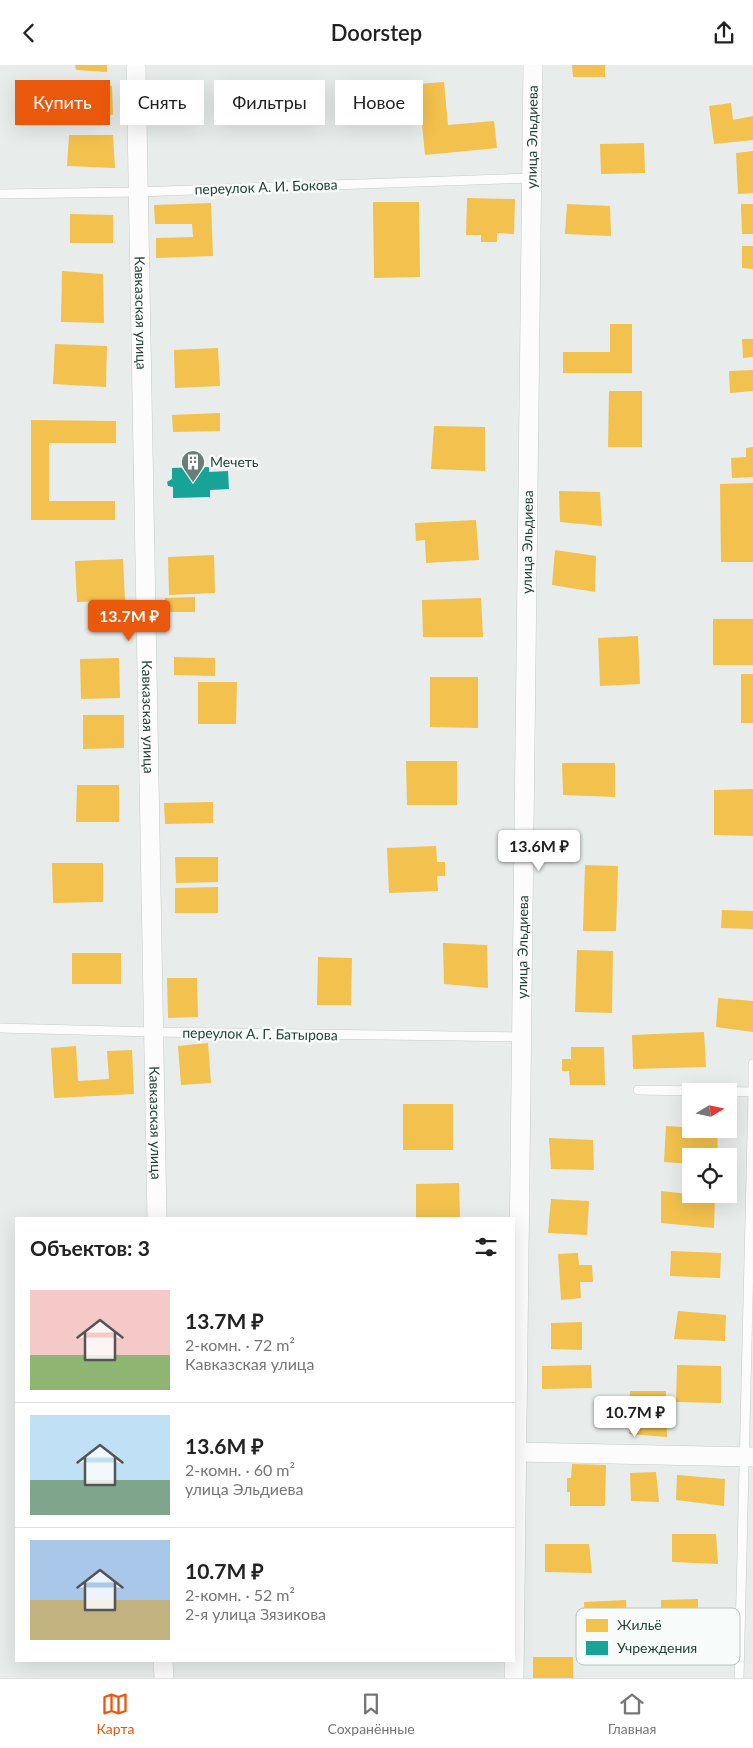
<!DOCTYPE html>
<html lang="ru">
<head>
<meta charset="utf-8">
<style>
	:root { --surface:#fff; --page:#f2f2f2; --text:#222; --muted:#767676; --line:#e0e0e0; --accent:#ea580c }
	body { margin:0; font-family:Lato,sans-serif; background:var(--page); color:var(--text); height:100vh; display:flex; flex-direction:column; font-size:19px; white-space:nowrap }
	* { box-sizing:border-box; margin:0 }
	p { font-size:16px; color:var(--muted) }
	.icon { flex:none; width:28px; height:28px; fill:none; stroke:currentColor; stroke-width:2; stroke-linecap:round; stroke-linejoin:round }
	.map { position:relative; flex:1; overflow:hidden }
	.panel { position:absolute; left:15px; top:1152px; width:500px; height:445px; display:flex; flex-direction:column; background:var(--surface); border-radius:0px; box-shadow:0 5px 20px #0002 }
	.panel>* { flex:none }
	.top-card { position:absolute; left:15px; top:15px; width:500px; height:45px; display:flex; gap:10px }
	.needle { width:32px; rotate:80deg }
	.tools { position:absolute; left:682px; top:1018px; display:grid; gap:10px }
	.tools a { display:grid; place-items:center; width:55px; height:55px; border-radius:0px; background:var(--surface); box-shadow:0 5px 20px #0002; font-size:25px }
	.price { position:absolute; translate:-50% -42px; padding:0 11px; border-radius:5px; background:#fff; color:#222; font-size:16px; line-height:32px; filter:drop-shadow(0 1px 2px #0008) }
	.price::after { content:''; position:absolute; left:50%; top:30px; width:15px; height:11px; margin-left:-8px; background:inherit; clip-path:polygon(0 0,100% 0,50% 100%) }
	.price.current { background:var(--accent); color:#fff }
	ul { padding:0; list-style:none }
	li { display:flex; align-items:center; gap:15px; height:125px; padding:0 15px }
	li+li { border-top:1px solid var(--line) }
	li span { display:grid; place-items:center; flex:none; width:140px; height:100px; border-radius:0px; color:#555 }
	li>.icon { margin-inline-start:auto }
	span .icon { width:60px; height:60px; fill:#fffc; stroke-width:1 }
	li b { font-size:21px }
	h2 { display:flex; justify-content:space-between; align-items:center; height:60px; padding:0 15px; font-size:21px }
	.chip { padding:0 18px; border-radius:0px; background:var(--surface); box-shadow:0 5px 20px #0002; font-size:18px; line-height:45px }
	.chip.current { background:var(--accent); color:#fff }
	header { display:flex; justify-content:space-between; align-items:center; height:65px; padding:0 15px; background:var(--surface); font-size:22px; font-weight:600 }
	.dock { display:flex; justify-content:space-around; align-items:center; height:70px; border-top:1px solid var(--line); background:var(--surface); font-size:14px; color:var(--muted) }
	.dock a { display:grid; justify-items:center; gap:2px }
	.dock .current { color:var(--accent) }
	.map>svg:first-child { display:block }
	.homes { fill:#f2c14e }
	.public { fill:#17a398 }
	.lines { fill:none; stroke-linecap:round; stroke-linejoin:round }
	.service-casing { stroke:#c5cac8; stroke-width:10 }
	.minor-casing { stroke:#c5cac8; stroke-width:20 }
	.service { stroke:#fcfcfc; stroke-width:9 }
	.minor { stroke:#fcfcfc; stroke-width:19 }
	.labels { text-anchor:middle; stroke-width:5; stroke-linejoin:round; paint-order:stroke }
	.street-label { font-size:14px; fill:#24423a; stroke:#f7fbf9 }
	.poi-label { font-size:14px; fill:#24423a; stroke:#f7fbf9; text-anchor:start }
	.key { fill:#f7fbf9; stroke:#b8c4c0; stroke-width:1 }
	.key-label { font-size:14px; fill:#24423a }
</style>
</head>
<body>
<header><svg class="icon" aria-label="back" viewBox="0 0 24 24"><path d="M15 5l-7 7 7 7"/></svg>Doorstep<svg class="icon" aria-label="share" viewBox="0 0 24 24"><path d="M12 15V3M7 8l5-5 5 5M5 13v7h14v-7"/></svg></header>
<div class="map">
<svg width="753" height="1613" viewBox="0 0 753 1613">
	<rect width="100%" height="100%" fill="#e8edeb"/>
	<g class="homes">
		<polygon points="75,0 107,0 107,7 76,5"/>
		<polygon points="572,0 605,0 605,12 573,12"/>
		<polygon points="444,17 448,60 494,56 497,83 425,90 418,19"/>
		<polygon points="75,19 112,21 113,50 75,47"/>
		<polygon points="731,38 733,55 753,51 753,75 714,79 709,41"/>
		<polygon points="69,70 113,70 115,103 67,101"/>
		<polygon points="644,78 645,108 601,109 600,79"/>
		<polygon points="753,86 753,128 738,129 736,88"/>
		<polygon points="467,133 515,134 514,169 497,168 497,177 481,177 481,170 466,170"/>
		<polygon points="373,137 419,137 420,212 374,213"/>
		<polygon points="211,138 213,191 156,193 156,173 193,172 192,159 155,159 154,140"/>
		<polygon points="567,139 610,141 611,171 565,169"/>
		<polygon points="741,139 753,139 753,169 742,169"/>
		<polygon points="70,149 113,150 113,178 70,178"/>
		<polygon points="742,181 753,181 753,204 742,203"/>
		<polygon points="62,206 103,209 104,258 61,257"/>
		<polygon points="610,259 632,259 632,308 563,308 563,287 610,287"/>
		<polygon points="742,274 753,274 753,292 743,293"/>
		<polygon points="55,279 107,281 106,322 53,319"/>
		<polygon points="218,283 220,321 175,323 174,285"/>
		<polygon points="753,305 753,326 730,328 729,306"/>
		<polygon points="609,326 642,326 642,382 608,382"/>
		<polygon points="220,348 220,366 173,367 172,350"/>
		<polygon points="31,355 116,356 116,378 49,378 49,436 115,436 115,455 31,455"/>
		<polygon points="434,361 485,362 485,406 431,404"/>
		<polygon points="753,382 753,412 732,413 731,393 746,392 746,383"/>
		<polygon points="753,418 753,497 721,497 720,419"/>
		<polygon points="559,426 600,427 602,461 560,457"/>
		<polygon points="476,455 479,495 426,498 425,475 416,476 415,458"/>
		<polygon points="555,485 596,491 595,527 552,520"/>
		<polygon points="214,490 215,528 169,530 168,492"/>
		<polygon points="123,494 125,535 77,537 75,496"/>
		<polygon points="195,532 195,547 165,547 165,533"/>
		<polygon points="481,533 483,572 423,572 422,535"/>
		<rect x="713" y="554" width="40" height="46"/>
		<polygon points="638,571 640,619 600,621 598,573"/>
		<polygon points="174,592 215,593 215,611 174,610"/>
		<polygon points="119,593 120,633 81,634 80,594"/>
		<rect x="741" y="609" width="12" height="49"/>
		<polygon points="430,612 478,612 478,663 430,662"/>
		<polygon points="198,617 237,617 236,659 198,659"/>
		<polygon points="83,650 124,650 124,683 83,684"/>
		<polygon points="406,696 457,696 457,740 407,740"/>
		<polygon points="562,698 615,698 615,732 563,730"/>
		<polygon points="77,720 119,720 119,757 76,757"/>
		<polygon points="753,724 753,771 714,770 714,725"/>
		<polygon points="213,737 213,758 165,759 164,738"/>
		<polygon points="436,781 437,797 445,797 445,811 437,811 438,826 389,828 387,783"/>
		<polygon points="175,792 218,792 218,817 176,818"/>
		<polygon points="52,798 103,798 103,837 53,838"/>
		<polygon points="585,800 618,801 616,866 583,866"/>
		<polygon points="218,822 218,848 175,848 175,823"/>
		<polygon points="722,845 753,846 753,864 721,863"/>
		<polygon points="443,878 487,880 488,923 444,919"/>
		<polygon points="577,885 613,886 612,948 575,947"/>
		<rect x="72" y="888" width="49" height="31"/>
		<polygon points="318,892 352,893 351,940 317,940"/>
		<polygon points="167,913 197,913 198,952 168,953"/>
		<polygon points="718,933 753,936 753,967 716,962"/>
		<polygon points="704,967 706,1002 633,1004 632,970"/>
		<polygon points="208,978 211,1018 181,1020 178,981"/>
		<polygon points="76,981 78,1016 109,1014 107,986 132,985 134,1029 54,1033 51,983"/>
		<polygon points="571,982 604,982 605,1020 570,1020 569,1006 562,1006 562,994 571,994"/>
		<rect x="403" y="1039" width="50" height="46"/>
		<polygon points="666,1061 717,1064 718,1091 691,1091 691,1099 664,1097"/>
		<polygon points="549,1073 593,1075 594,1105 551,1104"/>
		<polygon points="459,1118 460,1154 416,1154 416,1119"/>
		<polygon points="661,1126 715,1132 714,1163 661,1158"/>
		<polygon points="551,1134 589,1136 587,1170 548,1168"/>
		<polygon points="671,1186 721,1188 720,1213 670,1211"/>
		<polygon points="578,1188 579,1200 592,1200 593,1217 580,1217 581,1233 561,1235 558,1189"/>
		<polygon points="678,1246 726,1250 725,1276 674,1274"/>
		<polygon points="582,1257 582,1285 551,1284 551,1258"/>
		<polygon points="591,1300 592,1323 542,1324 542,1301"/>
		<polygon points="677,1300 721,1301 721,1338 676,1337"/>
		<polygon points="630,1326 666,1326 667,1372 629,1369"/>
		<polygon points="572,1399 606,1400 605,1441 570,1441 570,1427 567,1427 567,1413 571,1413"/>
		<polygon points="656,1407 659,1437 631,1436 630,1408"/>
		<polygon points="677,1410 725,1414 724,1441 676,1435"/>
		<polygon points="672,1469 716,1469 718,1499 672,1497"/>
		<polygon points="545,1479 589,1479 592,1508 545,1507"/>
		<polygon points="698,1534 698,1576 661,1579 661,1535"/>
		<polygon points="626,1535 627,1567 585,1569 584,1537"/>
		<rect x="533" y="1592" width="40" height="21"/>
	</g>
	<polygon class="public" points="209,402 209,407 228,406 229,424 210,425 210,432 173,433 173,422 168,421 167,417 172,414 172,403"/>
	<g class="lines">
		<g class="service-casing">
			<g id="service">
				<polyline points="0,129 137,127 531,113"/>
				<polyline points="0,963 154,967 520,972"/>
				<polyline points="638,1025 753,1027 739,1613"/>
				<polyline points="753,1027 753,999"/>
			</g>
		</g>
		<g class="minor-casing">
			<g id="minor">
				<path id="s1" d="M 136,0 L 157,1154"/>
				<polyline points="517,1387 753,1392"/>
				<polyline points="163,1596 164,1613"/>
				<path id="s2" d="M 514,1613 L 533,0"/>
			</g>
		</g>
		<use href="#service" class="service"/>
		<use href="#minor" class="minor"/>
	</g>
	<defs>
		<g id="building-pin" transform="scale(1.25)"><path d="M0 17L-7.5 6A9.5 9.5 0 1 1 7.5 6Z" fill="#697e78" stroke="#f7fbf9"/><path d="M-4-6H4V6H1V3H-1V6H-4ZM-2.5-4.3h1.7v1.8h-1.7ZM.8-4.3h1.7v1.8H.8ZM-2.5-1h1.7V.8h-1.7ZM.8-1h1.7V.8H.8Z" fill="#fff"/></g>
	</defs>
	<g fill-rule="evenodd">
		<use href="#building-pin" x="193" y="397"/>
	</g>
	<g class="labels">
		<g class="street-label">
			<text dy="5" stroke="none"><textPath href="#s2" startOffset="1541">улица Эльдиева</textPath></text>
			<text transform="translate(266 122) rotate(-2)" y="5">переулок А. И. Бокова</text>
			<text dy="5" stroke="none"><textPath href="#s1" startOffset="248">Кавказская улица</textPath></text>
			<text dy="5" stroke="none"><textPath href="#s2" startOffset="1136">улица Эльдиева</textPath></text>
			<text dy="5" stroke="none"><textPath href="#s1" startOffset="652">Кавказская улица</textPath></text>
			<text dy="5" stroke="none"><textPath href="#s2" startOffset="731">улица Эльдиева</textPath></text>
			<text transform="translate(260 969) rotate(1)" y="5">переулок А. Г. Батырова</text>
			<text dy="5" stroke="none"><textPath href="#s1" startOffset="1058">Кавказская улица</textPath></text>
		</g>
		<g class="poi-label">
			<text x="210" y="402">Мечеть</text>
		</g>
	</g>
	<rect x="576" y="1543" width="164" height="57" rx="8" class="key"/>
	<rect x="586" y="1554" width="22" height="13" fill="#f2c14e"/>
	<rect x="586" y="1576" width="22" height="14" fill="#17a398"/>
	<g class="key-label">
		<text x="617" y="1565">Жильё</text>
		<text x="617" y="1588">Учреждения</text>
	</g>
</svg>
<div class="tools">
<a><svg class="needle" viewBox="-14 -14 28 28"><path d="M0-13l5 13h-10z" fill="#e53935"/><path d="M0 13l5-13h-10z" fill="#767676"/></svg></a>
<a><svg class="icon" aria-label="locate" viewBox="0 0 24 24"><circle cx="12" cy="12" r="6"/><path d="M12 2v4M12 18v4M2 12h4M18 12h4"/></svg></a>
</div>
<b class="price current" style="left:129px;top:577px">13.7M ₽</b>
<b class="price" style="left:539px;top:807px">13.6M ₽</b>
<b class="price" style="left:635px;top:1373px">10.7M ₽</b>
<div class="top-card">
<a class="chip current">Купить</a>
<a class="chip">Снять</a>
<a class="chip">Фильтры</a>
<a class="chip">Новое</a>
</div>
<section class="panel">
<h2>Объектов: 3<svg class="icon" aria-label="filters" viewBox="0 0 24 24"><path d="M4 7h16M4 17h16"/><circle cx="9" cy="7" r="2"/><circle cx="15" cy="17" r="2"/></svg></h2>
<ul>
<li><span style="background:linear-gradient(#f6c9c9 65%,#8fb573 0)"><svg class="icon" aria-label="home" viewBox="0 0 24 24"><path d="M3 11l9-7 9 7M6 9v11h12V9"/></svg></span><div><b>13.7M ₽</b><p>2-комн. · 72 m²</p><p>Кавказская улица</p></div></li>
<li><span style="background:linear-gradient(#bfe0f5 65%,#7fa58c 0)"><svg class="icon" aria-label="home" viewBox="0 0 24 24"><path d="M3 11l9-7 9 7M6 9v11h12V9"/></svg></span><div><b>13.6M ₽</b><p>2-комн. · 60 m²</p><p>улица Эльдиева</p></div></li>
<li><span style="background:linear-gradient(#a9c7e8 60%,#c2b280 0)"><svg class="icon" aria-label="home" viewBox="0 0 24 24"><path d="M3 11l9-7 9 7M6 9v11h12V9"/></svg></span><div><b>10.7M ₽</b><p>2-комн. · 52 m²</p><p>2-я улица Зязикова</p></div></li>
</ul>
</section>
</div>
<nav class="dock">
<a class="current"><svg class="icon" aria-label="map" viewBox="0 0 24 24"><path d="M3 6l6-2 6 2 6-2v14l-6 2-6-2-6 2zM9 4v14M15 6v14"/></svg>Карта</a>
<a><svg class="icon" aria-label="saved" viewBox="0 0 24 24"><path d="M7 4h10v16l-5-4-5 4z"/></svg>Сохранённые</a>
<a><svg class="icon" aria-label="home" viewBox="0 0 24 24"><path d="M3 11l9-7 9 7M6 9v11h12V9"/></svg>Главная</a>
</nav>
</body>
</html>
